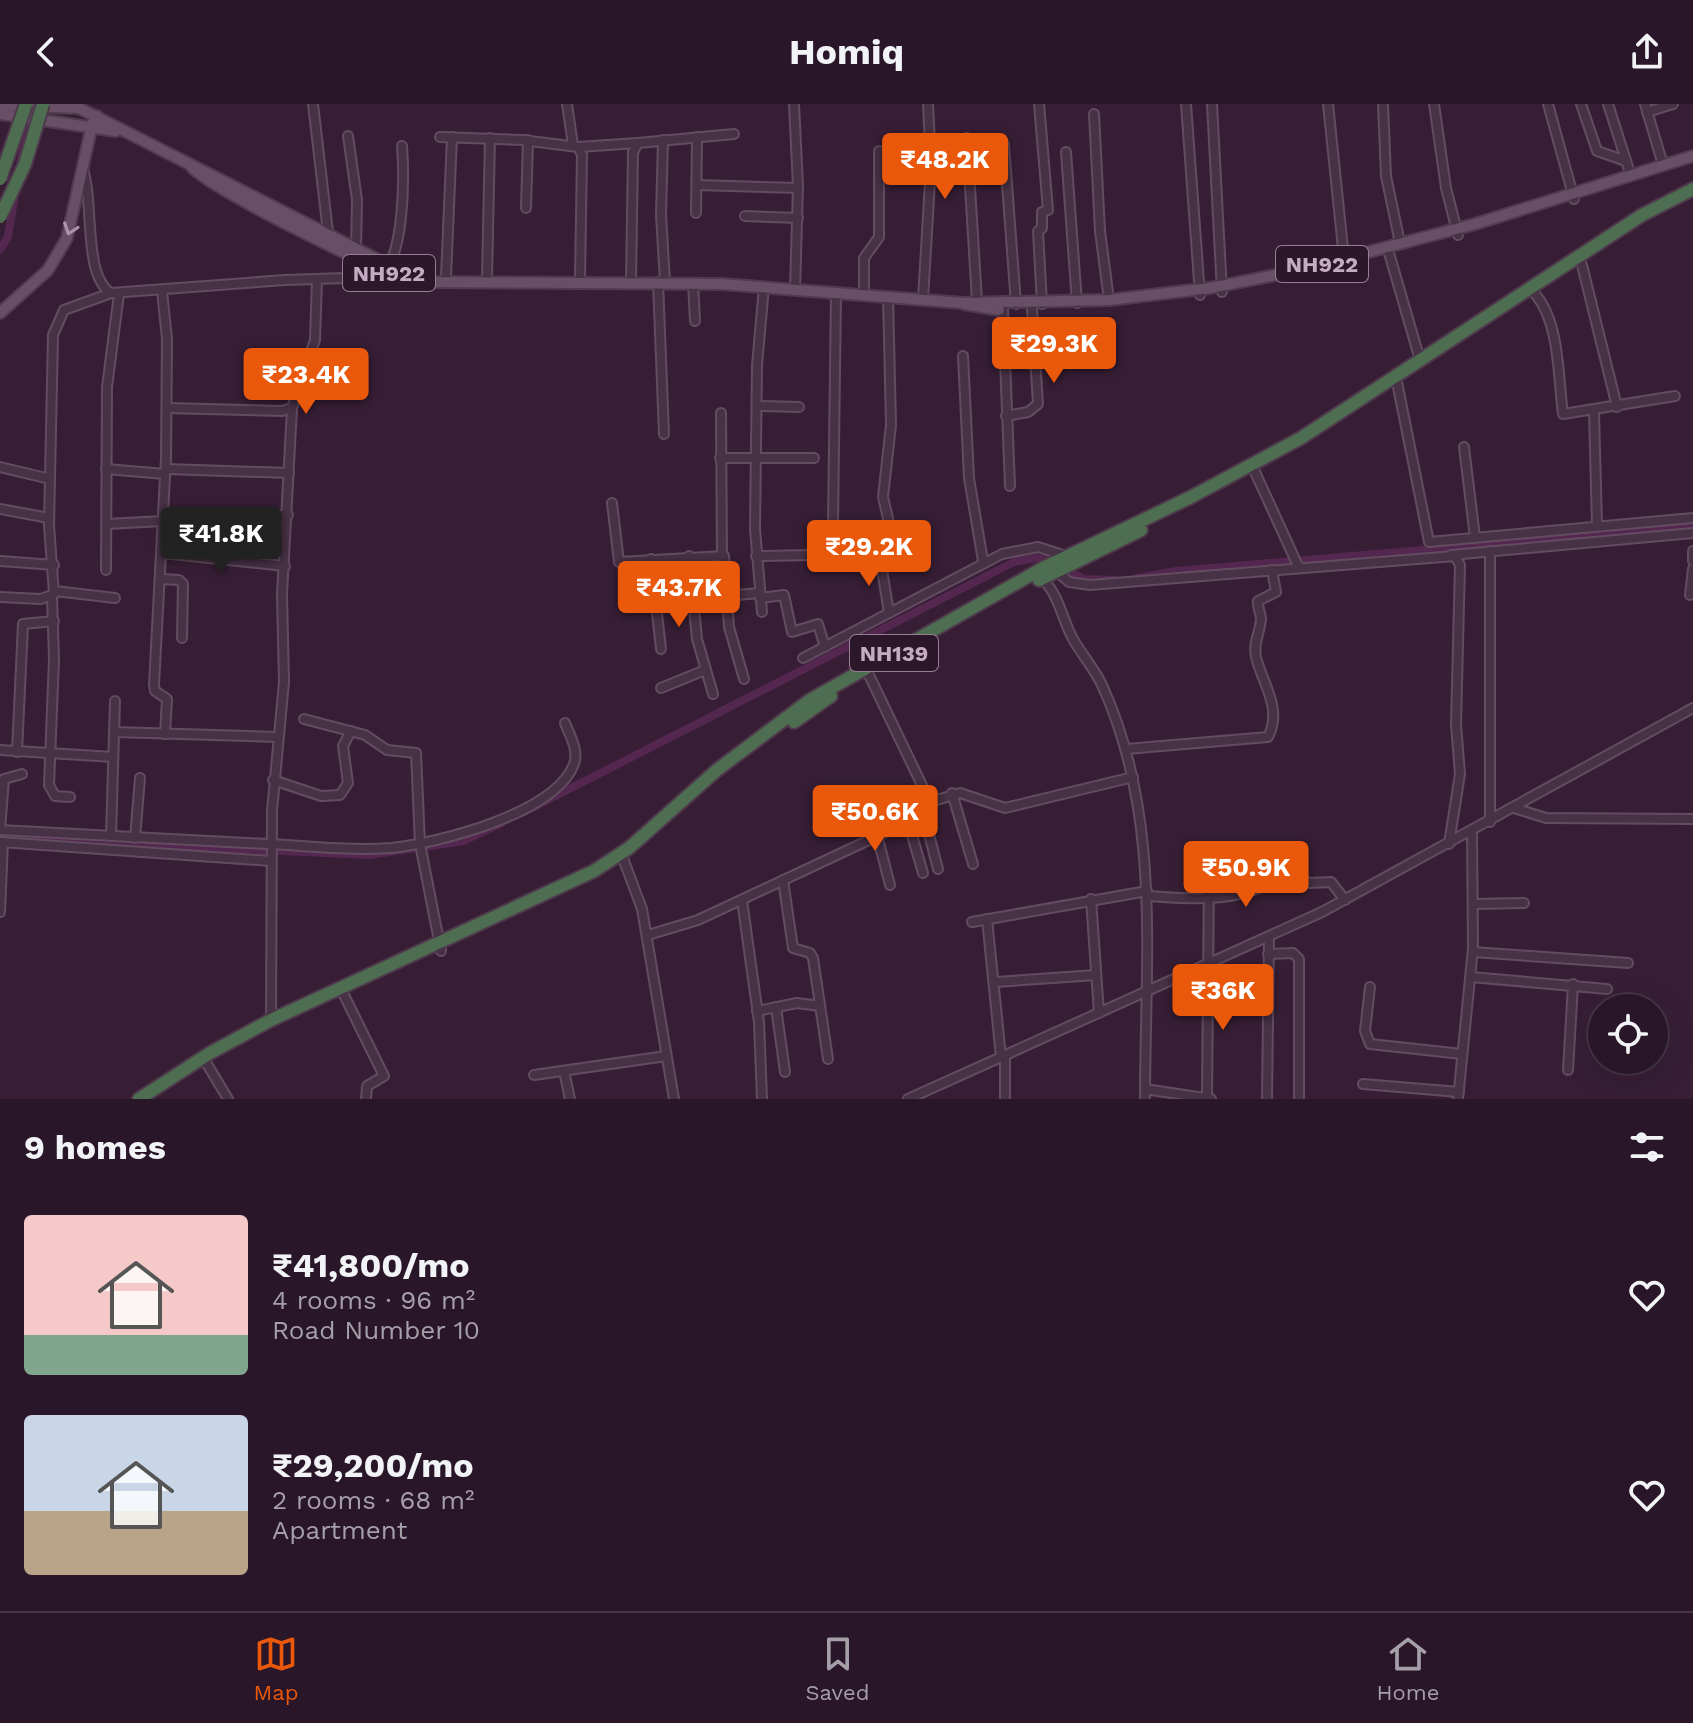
<!DOCTYPE html>
<html lang="en">
<head>
<meta charset="utf-8">
<style>
	:root { --surface:#291628; --page:#311f30; --text:#f1f3f6; --muted:#a59fa8; --line:#453545; --accent:#ea580c }
	body { margin:0; font-family:"Work Sans",sans-serif; background:var(--page); color:var(--text); height:100vh; display:flex; flex-direction:column; font-size:30px; white-space:nowrap }
	* { box-sizing:border-box; margin:0 }
	p { font-size:26px; color:var(--muted) }
	.icon { flex:none; width:44px; height:44px; fill:none; stroke:currentColor; stroke-width:2; stroke-linecap:round; stroke-linejoin:round }
	.map { position:relative; height:995px; overflow:hidden }
	.drawer { display:flex; flex-direction:column; background:var(--surface); flex:1 }
	.drawer>* { flex:none }
	.controls { position:absolute; left:1588px; top:890px; display:grid; gap:16px }
	.controls a { display:grid; place-items:center; width:80px; height:80px; border-radius:50%; background:var(--surface); box-shadow:0 8px 32px #0002,0 0 0 2px var(--line); font-size:40px }
	.price { position:absolute; translate:-50% -68px; padding:0 18px; border-radius:8px; background:var(--accent); color:#fff; font-size:26px; line-height:52px; filter:drop-shadow(0 2px 4px #0008) }
	.price::after { content:''; position:absolute; left:50%; top:48px; width:24px; height:18px; margin-left:-12px; background:inherit; clip-path:polygon(0 0,100% 0,50% 100%) }
	.price.selected { background:#222; color:#fff }
	ul { padding:0; list-style:none }
	li { display:flex; align-items:center; gap:24px; height:200px; padding:0 24px }
	li span { display:grid; place-items:center; flex:none; width:224px; height:160px; border-radius:8px; color:#555 }
	li>.icon { margin-inline-start:auto }
	span .icon { width:96px; height:96px; fill:#fffc; stroke-width:1 }
	li b { font-size:34px }
	h2 { display:flex; justify-content:space-between; align-items:center; height:96px; padding:0 24px; font-size:34px }
	header { display:flex; justify-content:space-between; align-items:center; height:104px; padding:0 24px; background:var(--surface); font-size:36px; font-weight:700 }
	.tab-bar { display:flex; justify-content:space-around; align-items:center; height:112px; border-top:2px solid var(--line); background:var(--surface); font-size:22px; color:var(--muted) }
	.tab-bar a { display:grid; justify-items:center; gap:4px }
	.tab-bar .selected { color:var(--accent) }
	.map>svg:first-child { display:block }
	.lines { fill:none; stroke-linecap:round; stroke-linejoin:round }
	.canal { stroke:#542750; stroke-width:8 }
	.minor-casing { stroke:#634c60; stroke-width:12 }
	.major-casing { stroke:#513b4e; stroke-width:14 }
	.highway-casing { stroke:#4f394c; stroke-width:16 }
	.minor { stroke:#473145; stroke-width:8 }
	.major { stroke:#684f65; stroke-width:10 }
	.highway { stroke:#4d6e51; stroke-width:12 }
	.highway-bridge-casing { stroke:#4f394c; stroke-width:16; stroke-linecap:butt }
	.highway-bridge { stroke:#4d6e51; stroke-width:12 }
	.oneway { stroke:#ae94aa }
	.labels { text-anchor:middle; stroke-width:6; stroke-linejoin:round; paint-order:stroke }
	.shield { fill:#2b1729; stroke:#977f93; stroke-width:2 }
	.shield-label { font-size:22px; font-weight:bold; fill:#c5abc1 }
</style>
</head>
<body>
<header><svg class="icon" aria-label="back" viewBox="0 0 24 24"><path d="M15 5l-7 7 7 7"/></svg>Homiq<svg class="icon" aria-label="share" viewBox="0 0 24 24"><path d="M12 15V3M7 8l5-5 5 5M5 13v7h14v-7"/></svg></header>
<div class="map">
<svg width="1693" height="995" viewBox="0 0 1693 995">
	<rect width="100%" height="100%" fill="#371e35"/>
	<g class="lines">
		<g class="canal">
			<polyline points="20,61 29,11"/>
			<polyline points="0,146 8,133 15,90"/>
			<polyline points="1070,468 1085,475 1115,476"/>
			<polyline points="1133,475 1176,467 1693,423"/>
			<polyline points="532,704 1014,458 1036,454 1053,458"/>
			<polyline points="0,734 369,751 464,737 502,719"/>
		</g>
		<g class="minor-casing">
			<g id="minor">
				<polyline points="313,0 328,128"/>
				<polyline points="567,0 573,41"/>
				<polyline points="794,0 798,82 795,186"/>
				<polyline points="1039,0 1048,106 1042,108 1042,124 1038,127 1042,200"/>
				<polyline points="1186,0 1200,191"/>
				<polyline points="1212,0 1222,188"/>
				<polyline points="1328,0 1344,154"/>
				<polyline points="1383,0 1386,72 1400,139"/>
				<polyline points="1434,0 1446,84 1458,131"/>
				<polyline points="1548,0 1574,95"/>
				<polyline points="1581,0 1597,47 1626,57"/>
				<polyline points="1608,0 1630,69"/>
				<polyline points="1645,0 1663,61"/>
				<polyline points="1647,8 1673,0"/>
				<polyline points="1094,10 1100,127 1109,196"/>
				<polyline points="348,32 357,96 356,144"/>
				<polyline points="440,33 522,36 578,43 582,51 580,174"/>
				<polyline points="967,34 977,197"/>
				<polyline points="663,36 661,111 665,178"/>
				<polyline points="1004,40 1016,200"/>
				<polyline points="578,43 638,39"/>
				<polyline points="1066,48 1077,199"/>
				<path d="M 82,63 C 95,95 82,171 111,189 L 285,176 L 375,173 C 406,166 404,68 402,42"/>
				<polyline points="697,81 798,84"/>
				<polyline points="526,104 528,36"/>
				<polyline points="696,109 697,33"/>
				<polyline points="745,112 798,114"/>
				<polyline points="1389,149 1420,256"/>
				<polyline points="1582,161 1617,303"/>
				<polyline points="446,173 452,33"/>
				<polyline points="487,174 490,34"/>
				<polyline points="631,178 633,48 638,39 734,30"/>
				<polyline points="658,178 664,330"/>
				<polyline points="693,179 695,217"/>
				<polyline points="162,187 167,235 166,354 154,581 155,587 167,595 165,630"/>
				<polyline points="864,191 864,154 879,133 879,47"/>
				<path d="M 1536,191 C 1560,220 1558,274 1563,310 L 1675,292"/>
				<polyline points="888,192 891,321 883,393 890,423"/>
				<polyline points="923,195 931,61 928,0"/>
				<polyline points="1003,206 1010,382"/>
				<polyline points="963,252 969,374 983,457"/>
				<polyline points="1396,273 1429,438 1693,414"/>
				<polyline points="757,302 799,303"/>
				<polyline points="167,304 282,307 292,304 315,236 317,175"/>
				<polyline points="1594,308 1597,421"/>
				<polyline points="721,309 722,453"/>
				<polyline points="1006,312 1028,308 1038,300 1032,206"/>
				<polyline points="1464,343 1475,433"/>
				<polyline points="720,354 814,354"/>
				<polyline points="0,363 50,375"/>
				<polyline points="106,365 165,370"/>
				<polyline points="166,365 289,369"/>
				<polyline points="1255,368 1299,464"/>
				<polyline points="612,399 619,458 724,452 729,523 744,575"/>
				<polyline points="0,405 49,414"/>
				<polyline points="163,409 288,411"/>
				<polyline points="107,420 163,417"/>
				<polyline points="833,421 836,189"/>
				<polyline points="1693,447 1693,457"/>
				<polyline points="161,449 285,462"/>
				<polyline points="1451,451 1693,429"/>
				<polyline points="689,452 697,535 713,590"/>
				<polyline points="756,452 813,451"/>
				<polyline points="880,453 889,509"/>
				<polyline points="651,455 661,545"/>
				<polyline points="0,457 54,461"/>
				<polyline points="106,466 107,283 119,190"/>
				<polyline points="1056,467 1069,478 1090,481 1455,452 1460,461 1456,620 1460,670 1449,740"/>
				<path d="M 1039,472 C 1059,488 1061,513 1073,535 C 1082,551 1094,564 1102,581 C 1162,712 1145,855 1145,995"/>
				<polyline points="160,475 179,476 183,480 182,534"/>
				<polyline points="55,487 115,494"/>
				<polyline points="1690,491 1693,465"/>
				<polyline points="726,492 759,489"/>
				<polyline points="0,493 41,495 54,490 49,421 53,231 64,206 111,189"/>
				<polyline points="52,493 54,555 49,681 55,692 70,693"/>
				<polyline points="760,494 784,491 792,528 818,520 825,543"/>
				<polyline points="762,508 755,425 757,261 764,183"/>
				<polyline points="803,554 1002,450 1038,443 1066,452"/>
				<polyline points="661,584 705,566"/>
				<polyline points="304,615 365,631 387,646 416,649 420,740 441,847"/>
				<polyline points="114,628 277,633"/>
				<path d="M 1126,645 L 1268,633 C 1283,604 1262,579 1256,553 C 1253,538 1260,529 1261,515 C 1261,509 1257,503 1258,497 L 1276,488 L 1272,466"/>
				<polyline points="0,646 113,653"/>
				<polyline points="17,648 23,520 54,517"/>
				<polyline points="273,676 321,692 340,691 348,679 343,642 351,627"/>
				<polyline points="952,689 973,760"/>
				<polyline points="930,698 960,689 1005,704 1133,673"/>
				<polyline points="1514,704 1546,714 1693,715"/>
				<polyline points="924,711 938,765"/>
				<polyline points="908,718 923,769"/>
				<polyline points="1490,718 1490,447"/>
				<path d="M 0,726 C 89,731 179,736 269,740 C 309,742 350,747 391,744 C 438,739 555,710 574,660 C 579,646 570,632 565,619"/>
				<polyline points="0,726 4,675 22,670"/>
				<polyline points="877,731 890,781"/>
				<polyline points="111,732 115,597"/>
				<polyline points="135,734 140,674"/>
				<polyline points="0,738 271,757"/>
				<polyline points="621,749 642,805 674,995"/>
				<polyline points="783,776 793,844 810,849 813,854 828,955"/>
				<path d="M 1147,792 C 1183,794 1219,798 1254,786 C 1267,782 1272,769 1286,767 L 1310,779 L 1331,778 L 1345,796"/>
				<polyline points="1091,795 1099,909"/>
				<polyline points="742,796 759,918 762,995"/>
				<polyline points="1473,800 1524,799"/>
				<polyline points="0,808 3,738"/>
				<polyline points="987,815 1001,953"/>
				<polyline points="972,818 1147,787"/>
				<polyline points="648,831 698,816 931,707 929,696 869,571"/>
				<polyline points="1473,848 1628,859"/>
				<polyline points="1268,850 1293,849 1299,855 1299,995"/>
				<polyline points="1471,873 1607,885"/>
				<polyline points="996,878 1096,871"/>
				<polyline points="1370,883 1365,927 1370,940 1462,950"/>
				<polyline points="343,889 384,972 367,982 366,995"/>
				<polyline points="776,903 785,968"/>
				<polyline points="757,907 797,899 820,902"/>
				<polyline points="271,916 272,707 284,578 282,490 292,304"/>
				<polyline points="1005,951 1005,995"/>
				<polyline points="207,960 228,995"/>
				<polyline points="1568,966 1573,880"/>
				<polyline points="564,967 570,995"/>
				<polyline points="534,971 666,952"/>
				<polyline points="1363,980 1459,988"/>
				<polyline points="1145,985 1211,995"/>
				<polyline points="908,995 1322,808 1693,604"/>
				<polyline points="1207,995 1209,772"/>
				<polyline points="1267,995 1269,834"/>
				<polyline points="1458,995 1473,844 1472,728"/>
			</g>
		</g>
		<g class="major-casing">
			<g id="major">
				<polyline points="0,1 79,4 402,168"/>
				<polyline points="0,10 116,27"/>
				<path d="M 191,62 C 205,82 387,173 415,178 L 722,180 L 963,199 L 1109,196 L 1210,184 L 1296,167 L 1475,120 L 1693,52"/>
				<polyline points="964,200 999,206"/>
				<polyline points="0,209 48,166 67,134 92,21 97,12"/>
			</g>
		</g>
		<g class="highway-casing">
			<g id="highway">
				<polyline points="1039,476 1141,426"/>
				<polyline points="794,618 831,592"/>
				<polyline points="139,995 210,949 271,916 594,767 629,744 717,666 810,596 1043,464 1191,393 1301,334 1642,111 1693,85"/>
			</g>
		</g>
		<use href="#minor" class="minor"/>
		<use href="#major" class="major"/>
		<use href="#highway" class="highway"/>
		<g class="highway-bridge-casing">
			<g id="highway-bridge">
				<polyline points="0,75 26,0"/>
				<polyline points="0,113 25,60 43,0"/>
			</g>
		</g>
		<use href="#highway-bridge" class="highway-bridge"/>
	</g>
	<defs><path id="oneway-chevron" d="M-2-3.5L2.5 0L-2 3.5" fill="none" stroke-width="1.6" stroke-linecap="round" stroke-linejoin="round" transform="scale(2)"/></defs>
	<use class="oneway" href="#oneway-chevron" transform="translate(70 125) rotate(109)"/>
	<g class="labels">
		<g class="shield">
			<rect x="1276" y="142" width="92" height="36" rx="6"/>
			<rect x="343" y="151" width="92" height="36" rx="6"/>
			<rect x="850" y="531" width="88" height="36" rx="6"/>
		</g>
		<g class="shield-label">
			<text x="1322" y="168">NH922</text>
			<text x="389" y="177">NH922</text>
			<text x="894" y="557">NH139</text>
		</g>
	</g>
</svg>
<div class="controls">
<a><svg class="icon" aria-label="locate" viewBox="0 0 24 24"><circle cx="12" cy="12" r="6"/><path d="M12 2v4M12 18v4M2 12h4M18 12h4"/></svg></a>
</div>
<b class="price" style="left:945px;top:97px">₹48.2K</b>
<b class="price" style="left:1054px;top:281px">₹29.3K</b>
<b class="price" style="left:306px;top:312px">₹23.4K</b>
<b class="price selected" style="left:221px;top:471px">₹41.8K</b>
<b class="price" style="left:869px;top:484px">₹29.2K</b>
<b class="price" style="left:679px;top:525px">₹43.7K</b>
<b class="price" style="left:875px;top:749px">₹50.6K</b>
<b class="price" style="left:1246px;top:805px">₹50.9K</b>
<b class="price" style="left:1223px;top:928px">₹36K</b>
</div>
<section class="drawer">
<h2>9 homes<svg class="icon" aria-label="filters" viewBox="0 0 24 24"><path d="M4 7h16M4 17h16"/><circle cx="9" cy="7" r="2"/><circle cx="15" cy="17" r="2"/></svg></h2>
<ul>
<li><span style="background:linear-gradient(#f6c9c9 75%,#7fa58c 0)"><svg class="icon" aria-label="home" viewBox="0 0 24 24"><path d="M3 11l9-7 9 7M6 9v11h12V9"/></svg></span><div><b>₹41,800/mo</b><p>4 rooms · 96 m²</p><p>Road Number 10</p></div><svg class="icon" aria-label="heart" viewBox="0 0 24 24"><path d="M12 20l-8-8c-3-5 5-10 8-4 3-6 11-1 8 4z"/></svg></li>
<li><span style="background:linear-gradient(#c9d6e8 60%,#b9a48a 0)"><svg class="icon" aria-label="home" viewBox="0 0 24 24"><path d="M3 11l9-7 9 7M6 9v11h12V9"/></svg></span><div><b>₹29,200/mo</b><p>2 rooms · 68 m²</p><p>Apartment</p></div><svg class="icon" aria-label="heart" viewBox="0 0 24 24"><path d="M12 20l-8-8c-3-5 5-10 8-4 3-6 11-1 8 4z"/></svg></li>
</ul>
</section>
<nav class="tab-bar">
<a class="selected"><svg class="icon" aria-label="map" viewBox="0 0 24 24"><path d="M3 6l6-2 6 2 6-2v14l-6 2-6-2-6 2zM9 4v14M15 6v14"/></svg>Map</a>
<a><svg class="icon" aria-label="saved" viewBox="0 0 24 24"><path d="M7 4h10v16l-5-4-5 4z"/></svg>Saved</a>
<a><svg class="icon" aria-label="home" viewBox="0 0 24 24"><path d="M3 11l9-7 9 7M6 9v11h12V9"/></svg>Home</a>
</nav>
</body>
</html>
